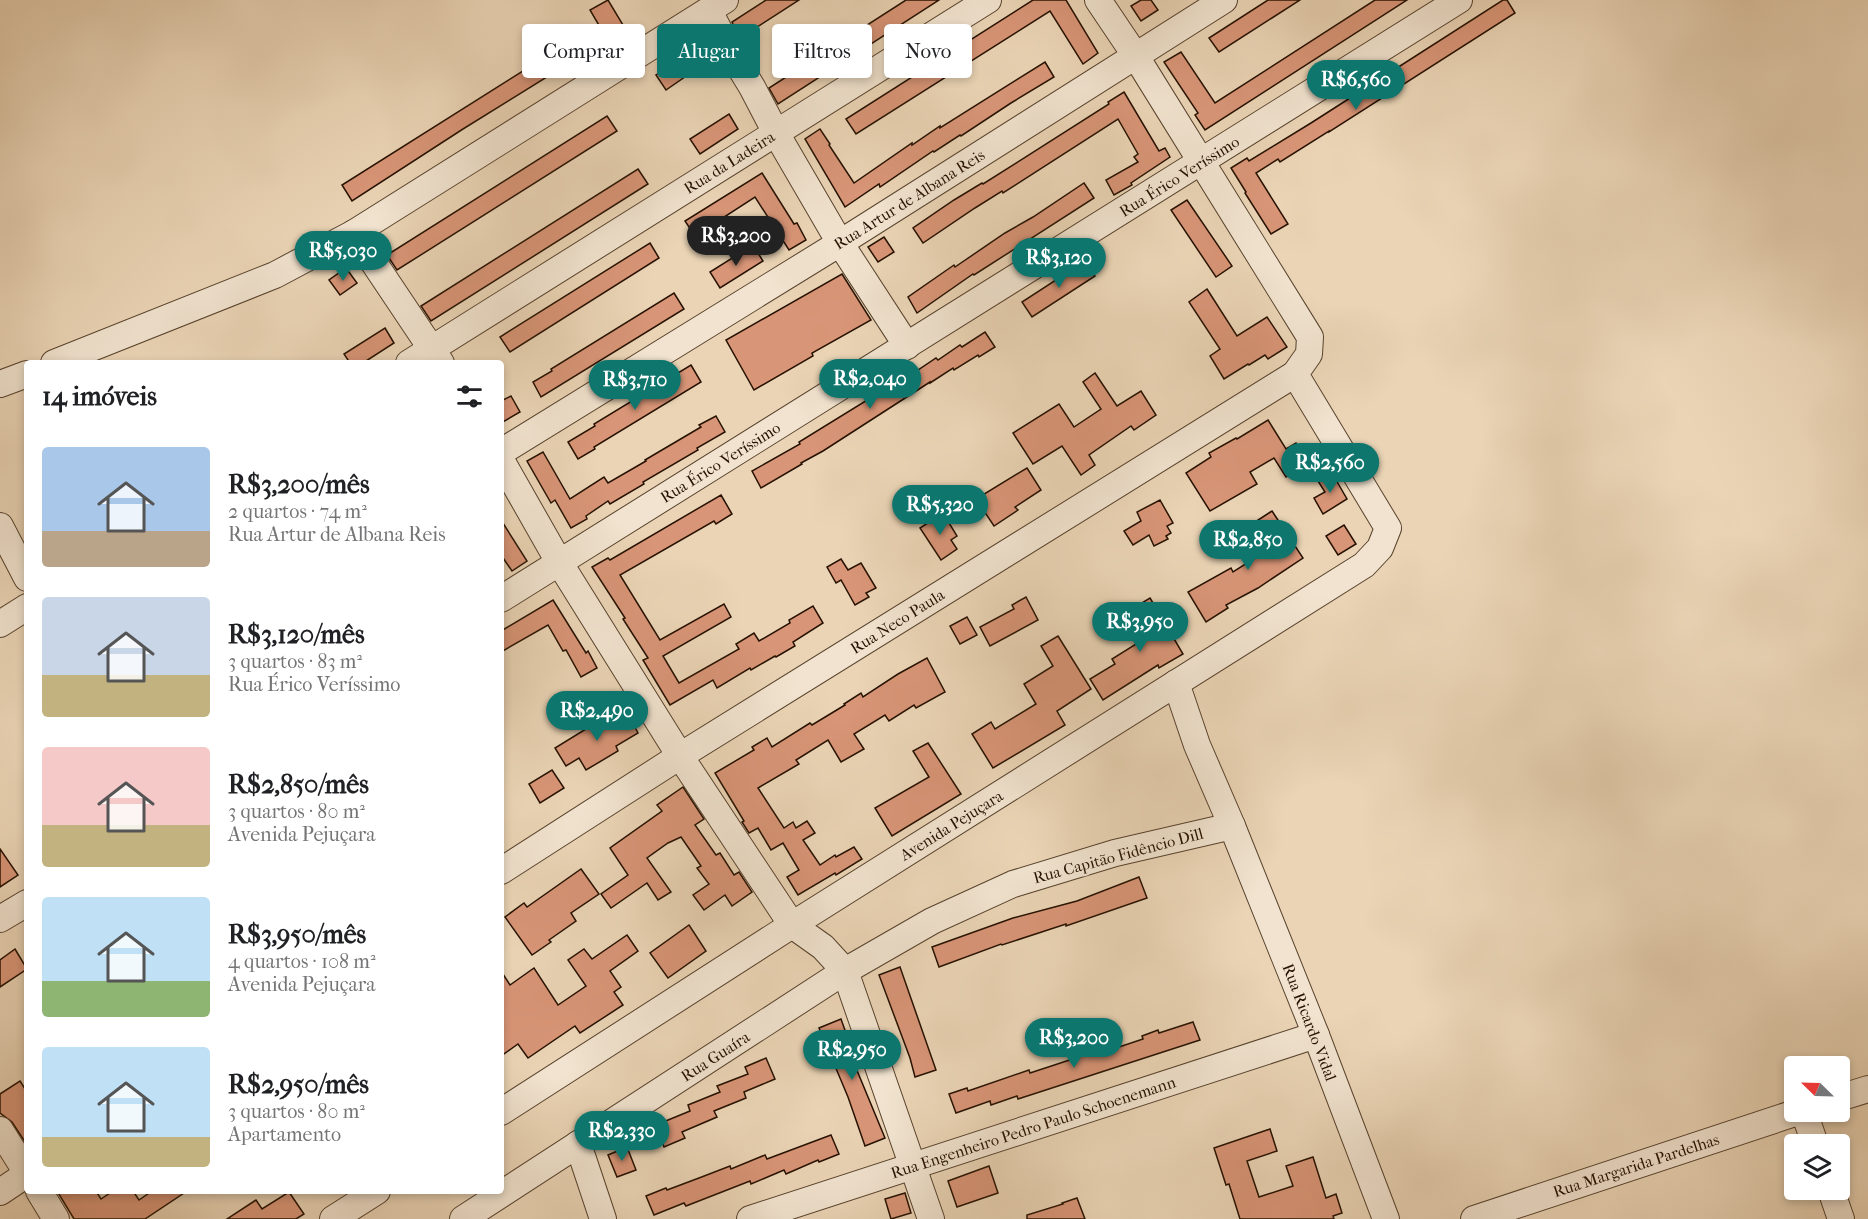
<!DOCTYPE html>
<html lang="pt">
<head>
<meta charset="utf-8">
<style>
	:root { --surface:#fff; --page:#f6f6f6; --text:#202124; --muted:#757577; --accent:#0f766e }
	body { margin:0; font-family:"IM FELL French Canon",serif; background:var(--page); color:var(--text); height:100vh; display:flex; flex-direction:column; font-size:22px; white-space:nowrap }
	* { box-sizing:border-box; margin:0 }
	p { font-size:20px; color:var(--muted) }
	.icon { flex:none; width:33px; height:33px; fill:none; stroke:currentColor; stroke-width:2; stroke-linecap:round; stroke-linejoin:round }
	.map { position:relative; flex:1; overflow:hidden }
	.sheet { position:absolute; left:24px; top:360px; width:480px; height:834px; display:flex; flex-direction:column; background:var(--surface); border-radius:6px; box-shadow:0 3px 9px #0003 }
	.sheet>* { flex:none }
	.banner { position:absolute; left:522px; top:24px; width:570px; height:54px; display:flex; gap:12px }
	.needle { width:39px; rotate:293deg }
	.controls { position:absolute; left:1784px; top:1056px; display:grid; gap:12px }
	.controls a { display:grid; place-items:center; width:66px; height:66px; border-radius:6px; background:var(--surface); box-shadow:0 3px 9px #0003; font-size:30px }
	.price { position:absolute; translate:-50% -51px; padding:0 14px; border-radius:21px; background:var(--accent); color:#fff; font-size:20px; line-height:39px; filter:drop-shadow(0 2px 3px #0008) }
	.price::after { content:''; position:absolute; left:50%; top:36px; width:18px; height:14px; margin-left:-9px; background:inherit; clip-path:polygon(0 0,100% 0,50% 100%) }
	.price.current { background:#222; color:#fff }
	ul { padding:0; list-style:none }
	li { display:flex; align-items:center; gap:18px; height:150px; padding:0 18px }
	li span { display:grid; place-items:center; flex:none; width:168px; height:120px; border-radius:6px; color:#555 }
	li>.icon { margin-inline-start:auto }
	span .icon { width:72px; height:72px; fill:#fffc; stroke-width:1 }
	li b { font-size:26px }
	h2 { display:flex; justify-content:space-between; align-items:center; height:72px; padding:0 18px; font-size:26px }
	.pill { padding:0 21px; border-radius:6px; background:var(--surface); box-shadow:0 3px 9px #0003; font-size:21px; line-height:54px }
	.pill.current { background:var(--accent); color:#fff }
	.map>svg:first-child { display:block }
	.building { fill:#d89577; stroke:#261100; stroke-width:1.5 }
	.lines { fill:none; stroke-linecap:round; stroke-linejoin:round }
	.minor-casing { stroke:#57422d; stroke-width:28 }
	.minor { stroke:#f1e3cf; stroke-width:26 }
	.labels { text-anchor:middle; stroke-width:4.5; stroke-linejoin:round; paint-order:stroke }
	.street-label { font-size:16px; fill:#261100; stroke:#f1e3cf }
</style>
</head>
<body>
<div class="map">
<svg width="1868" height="1219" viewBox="0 0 1868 1219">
	<rect width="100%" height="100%" fill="#ead4b5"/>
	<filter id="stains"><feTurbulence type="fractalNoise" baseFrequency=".00333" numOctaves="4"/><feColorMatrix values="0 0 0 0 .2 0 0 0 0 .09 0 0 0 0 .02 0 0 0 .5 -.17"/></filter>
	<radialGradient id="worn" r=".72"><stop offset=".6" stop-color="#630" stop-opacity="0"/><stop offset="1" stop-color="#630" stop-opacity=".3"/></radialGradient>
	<g class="building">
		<polygon points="608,0 629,35 611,46 590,10"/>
		<polygon points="766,0 799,0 740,38 732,22"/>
		<polygon points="906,0 939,0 778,104 769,88"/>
		<polygon points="1033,0 1066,0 1098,53 1083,64 1050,11 856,134 846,119"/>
		<polygon points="1141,0 1151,0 1158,10 1141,21 1131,6"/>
		<polygon points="1268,0 1300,0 1219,52 1209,38"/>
		<polygon points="1375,0 1407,0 1205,130 1195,115 1198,113 1164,62 1181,52 1215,103"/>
		<polygon points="1503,0 1507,0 1515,13 1329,132 1329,131 1280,162 1278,159 1256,173 1288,224 1271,234 1245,193 1246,192 1231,168 1247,158 1249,161 1311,123"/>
		<polygon points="561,47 571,62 463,129 352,201 342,185"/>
		<polygon points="692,51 702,65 666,90 656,75"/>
		<polygon points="1045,62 1054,77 1011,103 961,136 960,135 934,152 933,151 880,187 879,184 845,207 805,139 820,129 830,144 829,145 854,183 912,143 912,145 940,126 940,128"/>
		<polygon points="1124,92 1159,151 1165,148 1170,157 1131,183 1132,185 1114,195 1106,180 1138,162 1134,157 1138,154 1118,119 1003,193 1002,191 975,208 923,243 913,228 954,200 982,183 983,184 1109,104 1108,102"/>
		<polygon points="729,114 738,129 700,154 690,139"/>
		<polygon points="607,116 617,131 397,270 387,255"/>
		<polygon points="638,169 648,184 431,321 421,306"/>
		<polygon points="762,173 794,224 797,223 806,240 789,250 755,197 695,236 685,221"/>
		<polygon points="1084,183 1094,198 974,275 973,274 917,313 908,297 954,265 955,267 1005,233 1033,217"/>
		<polygon points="1187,200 1232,266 1216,277 1171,210"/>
		<polygon points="884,237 894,252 878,262 868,247"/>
		<polygon points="650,243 659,258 510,352 500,337"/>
		<polygon points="753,245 763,261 720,288 710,272"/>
		<polygon points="1085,261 1095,276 1032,317 1022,302"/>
		<polygon points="346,268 357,283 340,295 329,280"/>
		<polygon points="842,274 871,320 812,353 813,356 754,390 726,340"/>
		<polygon points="1207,289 1237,336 1267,317 1287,347 1268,359 1265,355 1249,365 1248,364 1224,379 1210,356 1220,349 1189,302"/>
		<polygon points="674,293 684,309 541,397 533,382 552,371 551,369"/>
		<polygon points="385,328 394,343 363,363 350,363 344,354"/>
		<polygon points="985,332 995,347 979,357 978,355 954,370 953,368 930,383 930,382 823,451 801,463 802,464 761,488 752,471 800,444 799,442 911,373 912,374 936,358 938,360 960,345 962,347"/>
		<polygon points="691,365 701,382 594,447 595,449 578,459 568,442 595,426 594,424"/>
		<polygon points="1095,373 1117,406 1141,391 1156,415 1134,430 1131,426 1089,455 1095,465 1081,475 1062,446 1033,464 1013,433 1059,404 1074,427 1101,409 1083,382"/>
		<polygon points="511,396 520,412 501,423 501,401"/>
		<polygon points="716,416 725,432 697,448 698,450 643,482 644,484 610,504 608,501 586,516 587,519 571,528 555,500 551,503 527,461 543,452 570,499 604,477 608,483 646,461 645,460 701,427 699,425"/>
		<polygon points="1268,420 1286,449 1296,443 1308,464 1286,477 1274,458 1250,472 1257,484 1210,511 1186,473 1211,457 1209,453 1236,438 1237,439"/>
		<polygon points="1027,468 1041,490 1015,507 1018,510 994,526 976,499"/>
		<polygon points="1332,473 1347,499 1323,514 1314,498 1325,492 1318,481"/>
		<polygon points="721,495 732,514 716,524 714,521 620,575 660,640 724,604 731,617 663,656 679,683 739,649 736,644 754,633 759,641 790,623 789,620 813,606 823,623 793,642 795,646 776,657 775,656 751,670 750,668 717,688 713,680 670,705 643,660 648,658 623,619 625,618 592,567 608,558 610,560"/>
		<polygon points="1160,500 1173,523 1167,526 1171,533 1166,536 1168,539 1154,546 1149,535 1133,545 1124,531 1141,521 1137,512"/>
		<polygon points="1272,511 1303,558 1258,588 1226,605 1228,608 1206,622 1188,592 1231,568 1233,572 1271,548 1255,522"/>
		<polygon points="943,513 957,536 951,540 957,549 941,560 920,528"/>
		<polygon points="501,520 527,561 512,571 501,555"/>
		<polygon points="1344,525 1356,544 1338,555 1326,536"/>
		<polygon points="841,559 848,570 861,563 876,588 866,593 869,597 855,605 841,580 836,583 827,567"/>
		<polygon points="1026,597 1038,620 990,646 980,627 1014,609 1012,605"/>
		<polygon points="1150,598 1183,654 1159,668 1158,665 1103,700 1090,679 1115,664 1112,659 1149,636 1132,609"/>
		<polygon points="553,600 586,653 588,651 597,668 581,677 566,650 563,651 548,625 501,652 501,631"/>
		<polygon points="967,617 977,635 960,644 950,626"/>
		<polygon points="1058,636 1091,689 1057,711 1065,725 993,768 972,734 991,722 995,729 1036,704 1024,684 1053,666 1041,646"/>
		<polygon points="927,658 945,692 916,708 914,705 889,721 885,715 854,734 864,749 841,762 828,740 796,760 799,764 758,788 784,828 793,822 796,828 807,821 815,833 803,840 820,865 835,855 836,857 854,847 862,859 836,875 835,873 798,895 787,877 799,870 783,843 771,850 758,828 749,833 742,822 744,821 715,773 754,750 752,747 767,738 772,747 810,723 812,725 845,705 844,704 861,693 863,697 898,674"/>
		<polygon points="627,713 638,733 616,746 618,751 586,770 579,758 566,766 555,748 586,729 583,725 598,717 604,727"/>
		<polygon points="928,743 961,794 892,836 875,808 929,777 913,751"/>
		<polygon points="552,770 564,788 540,803 529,784"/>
		<polygon points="683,787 704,819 695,825 716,855 720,853 734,875 739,872 752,892 732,906 725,895 704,910 693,895 709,884 697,868 701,866 681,837 668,843 647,858 671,892 658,900 647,883 611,908 601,894 628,875 610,848 662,811 657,805"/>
		<polygon points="0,849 18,875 0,887"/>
		<polygon points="581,869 599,894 571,913 576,921 549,940 551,942 532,955 505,917 524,903 527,907"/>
		<polygon points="1139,877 1147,898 1066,926 1066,924 1002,945 1001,944 939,967 932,947 1013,918 1077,901"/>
		<polygon points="689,925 706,951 668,978 650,953"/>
		<polygon points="627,935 638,951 610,971 621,987 614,992 623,1005 580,1033 575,1026 528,1058 518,1044 501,1056 501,971 510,985 534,968 558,1005 586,986 568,960 584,949 592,959"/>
		<polygon points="15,949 27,969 0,987 0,960"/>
		<polygon points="900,967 936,1070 915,1077 910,1058 879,975"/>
		<polygon points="841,1019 858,1067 856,1068 885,1138 865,1146 848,1097 819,1028"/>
		<polygon points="1193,1022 1200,1040 1018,1099 1017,1096 991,1105 990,1101 956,1113 949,1094 967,1088 968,1091 1029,1070 1030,1073 1097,1051 1098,1054 1143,1039 1142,1036 1158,1030 1159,1033"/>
		<polygon points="766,1058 775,1079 744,1092 746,1098 714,1111 717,1117 682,1132 685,1138 664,1147 656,1125 690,1111 688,1105 720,1092 717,1086 748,1074 745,1067"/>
		<polygon points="20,1081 27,1092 27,1145 12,1122 0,1113 0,1094"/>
		<polygon points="1270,1129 1277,1151 1247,1161 1259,1197 1293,1186 1286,1166 1313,1157 1326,1198 1336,1194 1342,1213 1333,1216 1334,1219 1240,1219 1229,1184 1226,1185 1214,1148"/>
		<polygon points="831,1135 839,1154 819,1162 818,1160 786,1174 784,1170 751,1184 750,1181 686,1206 684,1203 654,1215 646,1196 666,1188 667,1190 699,1178 730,1166 731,1169 765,1155 767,1159"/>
		<polygon points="627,1147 636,1170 617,1177 608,1155"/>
		<polygon points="989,1166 998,1193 957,1207 948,1181"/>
		<polygon points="57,1191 96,1191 101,1199 113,1191 133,1191 139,1200 152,1191 187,1191 145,1219 74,1219"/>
		<polygon points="289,1192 304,1214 296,1219 227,1219 256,1200 262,1209"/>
		<polygon points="905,1193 911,1213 891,1219 885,1199"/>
		<polygon points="1077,1198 1085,1219 1027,1219 1027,1215 1063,1204 1062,1203"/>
	</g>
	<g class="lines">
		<g class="minor-casing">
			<g id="minor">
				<polyline points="709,11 730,51 752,87 776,133 840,243 907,346"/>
				<polyline points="354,233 441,363"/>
				<polyline points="54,363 275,275 354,233 725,0"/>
				<polyline points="409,363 988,0"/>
				<polyline points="0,384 27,374"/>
				<polyline points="501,452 840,243 1224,0"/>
				<polyline points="501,460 559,562 680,756 792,925 823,947 845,971 931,1219"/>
				<polyline points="0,526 27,578"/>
				<polyline points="501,599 1459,0"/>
				<polyline points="0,624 27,607"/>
				<polyline points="1176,683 1197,745 1232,826 1316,1035 1386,1219"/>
				<polyline points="501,871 680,756 1295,374"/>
				<polyline points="0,919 27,903"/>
				<polyline points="1839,1098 1868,1089"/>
				<polyline points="501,1112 792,925 1364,565 1380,548 1388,528 1295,374 1309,354 1310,337 1135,55 1098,0"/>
				<polyline points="1804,1112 1815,1144"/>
				<polyline points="0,1130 27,1173"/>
				<polyline points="578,1144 603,1219"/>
				<polyline points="1831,1190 1841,1219"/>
				<polyline points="39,1191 56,1219"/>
				<polyline points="0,1192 27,1174"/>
				<polyline points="333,1219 377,1191"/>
				<polyline points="463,1219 845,971 932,921 1013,884 1115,853 1232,826"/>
				<polyline points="750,1219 1316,1035"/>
				<polyline points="1474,1219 1798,1112"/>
			</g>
		</g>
		<use href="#minor" class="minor"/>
	</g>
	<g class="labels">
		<g class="street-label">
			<text transform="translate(729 162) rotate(-32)" y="6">Rua da Ladeira</text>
			<text transform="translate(1179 176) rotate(-32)" y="6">Rua Érico Veríssimo</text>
			<text transform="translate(909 199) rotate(-32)" y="6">Rua Artur de Albana Reis</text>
			<text transform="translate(720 462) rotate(-32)" y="6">Rua Érico Veríssimo</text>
			<text transform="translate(897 621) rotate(-32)" y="6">Rua Neco Paula</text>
			<text transform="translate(951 825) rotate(-32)" y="6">Avenida Pejuçara</text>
			<text transform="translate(1118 855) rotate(-15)" y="6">Rua Capitão Fidêncio Dill</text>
			<text transform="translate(1310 1022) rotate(69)" y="6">Rua Ricardo Vidal</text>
			<text transform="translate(715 1056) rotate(-33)" y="6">Rua Guaíra</text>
			<text transform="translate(1033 1127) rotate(-18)" y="6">Rua Engenheiro Pedro Paulo Schoenemann</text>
			<text transform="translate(1636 1165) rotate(-18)" y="6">Rua Margarida Pardelhas</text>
		</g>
	</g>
	<rect width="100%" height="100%" filter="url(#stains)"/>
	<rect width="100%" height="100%" fill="url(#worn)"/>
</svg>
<div class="controls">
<a><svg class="needle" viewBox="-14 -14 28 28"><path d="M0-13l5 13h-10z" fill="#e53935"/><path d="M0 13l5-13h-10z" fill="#757577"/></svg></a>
<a><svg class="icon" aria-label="layers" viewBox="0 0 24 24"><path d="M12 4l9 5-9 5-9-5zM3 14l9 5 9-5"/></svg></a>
</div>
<b class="price" style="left:1356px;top:111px">R$6,560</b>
<b class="price current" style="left:736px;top:267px">R$3,200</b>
<b class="price" style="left:343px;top:282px">R$5,030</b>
<b class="price" style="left:1059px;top:289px">R$3,120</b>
<b class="price" style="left:870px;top:410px">R$2,040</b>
<b class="price" style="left:635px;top:411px">R$3,710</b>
<b class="price" style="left:1330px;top:494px">R$2,560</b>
<b class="price" style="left:940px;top:536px">R$5,320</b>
<b class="price" style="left:1248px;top:571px">R$2,850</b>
<b class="price" style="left:1140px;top:653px">R$3,950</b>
<b class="price" style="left:597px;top:742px">R$2,490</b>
<b class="price" style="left:1074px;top:1069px">R$3,200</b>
<b class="price" style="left:852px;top:1081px">R$2,950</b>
<b class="price" style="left:622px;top:1162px">R$2,330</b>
<div class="banner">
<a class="pill">Comprar</a>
<a class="pill current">Alugar</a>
<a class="pill">Filtros</a>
<a class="pill">Novo</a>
</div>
<section class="sheet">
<h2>14 imóveis<svg class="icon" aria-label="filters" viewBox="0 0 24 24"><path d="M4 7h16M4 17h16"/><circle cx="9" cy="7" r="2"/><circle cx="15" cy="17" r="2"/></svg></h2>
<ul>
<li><span style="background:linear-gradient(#a9c7e8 70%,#b9a48a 0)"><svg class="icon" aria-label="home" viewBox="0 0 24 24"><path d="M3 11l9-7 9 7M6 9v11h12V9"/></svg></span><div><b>R$3,200/mês</b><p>2 quartos · 74 m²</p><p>Rua Artur de Albana Reis</p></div></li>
<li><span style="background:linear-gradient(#c9d6e8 65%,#c2b280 0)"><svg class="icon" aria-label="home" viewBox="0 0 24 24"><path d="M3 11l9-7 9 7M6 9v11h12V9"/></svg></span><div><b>R$3,120/mês</b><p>3 quartos · 83 m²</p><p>Rua Érico Veríssimo</p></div></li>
<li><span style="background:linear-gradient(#f6c9c9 65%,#c2b280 0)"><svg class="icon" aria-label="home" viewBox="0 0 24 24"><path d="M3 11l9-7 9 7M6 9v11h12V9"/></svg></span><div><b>R$2,850/mês</b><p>3 quartos · 80 m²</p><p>Avenida Pejuçara</p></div></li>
<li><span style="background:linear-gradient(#bfe0f5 70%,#8fb573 0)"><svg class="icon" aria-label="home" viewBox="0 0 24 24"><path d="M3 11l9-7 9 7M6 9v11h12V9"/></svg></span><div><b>R$3,950/mês</b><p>4 quartos · 108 m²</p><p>Avenida Pejuçara</p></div></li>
<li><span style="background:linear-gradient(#bfe0f5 75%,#c2b280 0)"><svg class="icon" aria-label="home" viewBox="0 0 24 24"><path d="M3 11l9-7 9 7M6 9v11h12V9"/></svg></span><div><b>R$2,950/mês</b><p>3 quartos · 80 m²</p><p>Apartamento</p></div></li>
</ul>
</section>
</div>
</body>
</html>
